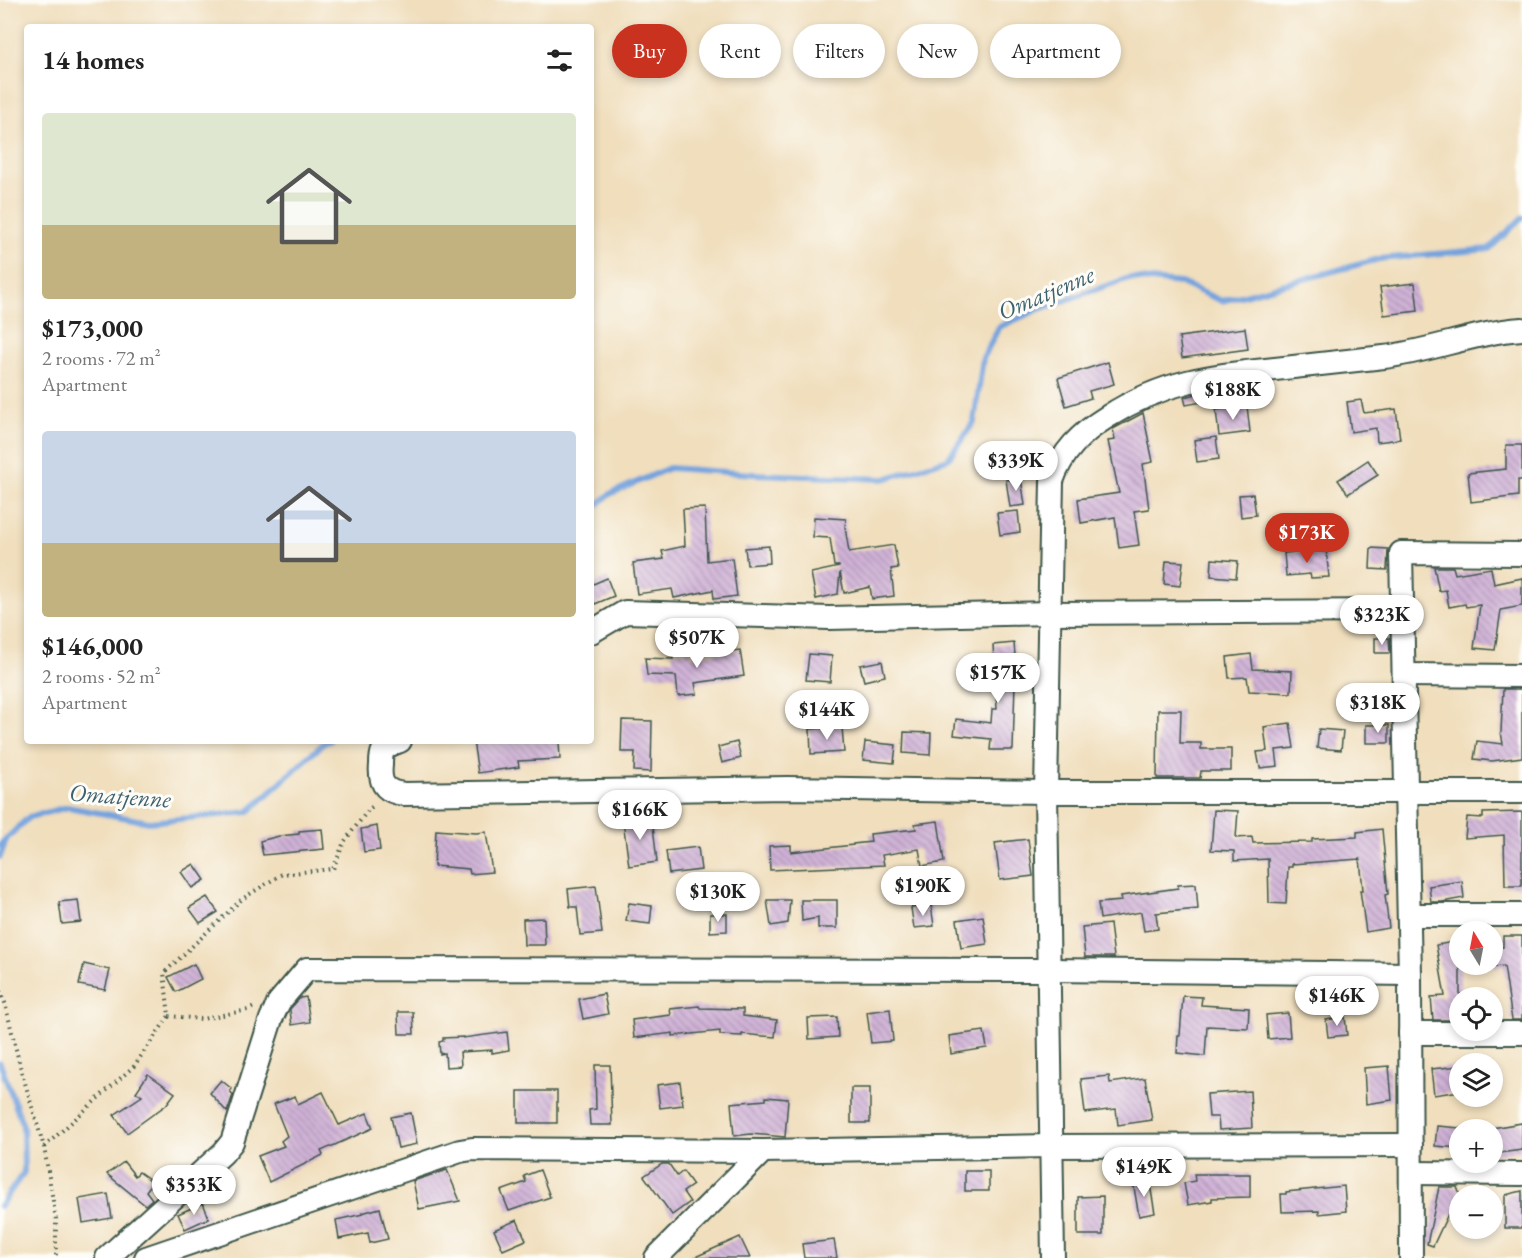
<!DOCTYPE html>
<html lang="en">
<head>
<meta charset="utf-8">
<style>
	:root { --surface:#fff; --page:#f2f2f2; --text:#222; --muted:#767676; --accent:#c8321e }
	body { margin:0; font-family:"EB Garamond",serif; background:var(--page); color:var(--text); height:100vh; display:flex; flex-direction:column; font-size:22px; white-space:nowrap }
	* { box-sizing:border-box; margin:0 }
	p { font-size:20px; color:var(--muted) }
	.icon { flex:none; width:33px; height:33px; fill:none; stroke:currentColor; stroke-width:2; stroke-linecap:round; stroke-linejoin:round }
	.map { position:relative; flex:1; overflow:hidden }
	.sheet { position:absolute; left:24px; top:24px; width:570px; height:720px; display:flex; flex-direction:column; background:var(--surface); border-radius:6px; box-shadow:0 3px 9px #0003 }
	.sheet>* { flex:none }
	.banner { position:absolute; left:612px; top:24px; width:570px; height:54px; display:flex; gap:12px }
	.needle { width:39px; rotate:350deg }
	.controls { position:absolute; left:1449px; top:921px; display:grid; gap:12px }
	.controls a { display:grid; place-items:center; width:54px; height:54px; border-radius:50%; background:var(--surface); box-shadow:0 3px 9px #0003; font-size:30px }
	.price { position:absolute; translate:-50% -51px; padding:0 14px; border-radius:21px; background:#fff; color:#222; font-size:20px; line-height:39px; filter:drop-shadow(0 2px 3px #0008) }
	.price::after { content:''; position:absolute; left:50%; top:36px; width:18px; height:14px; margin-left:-9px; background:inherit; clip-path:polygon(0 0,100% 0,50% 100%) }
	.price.selected { background:var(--accent); color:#fff }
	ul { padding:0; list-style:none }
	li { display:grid; align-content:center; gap:12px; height:318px; padding:0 18px }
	li span { display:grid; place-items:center; height:186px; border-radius:6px; color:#555 }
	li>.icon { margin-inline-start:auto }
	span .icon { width:108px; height:108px; fill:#fffc; stroke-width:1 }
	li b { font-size:26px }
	h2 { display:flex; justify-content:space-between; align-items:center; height:72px; padding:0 18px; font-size:26px }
	.chip { padding:0 21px; border-radius:27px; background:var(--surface); box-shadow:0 3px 9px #0003; font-size:21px; line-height:54px }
	.chip.selected { background:var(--accent); color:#fff }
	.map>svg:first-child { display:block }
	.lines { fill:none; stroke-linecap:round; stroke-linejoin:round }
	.stream { stroke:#74a3dd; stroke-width:6 }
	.building { fill:url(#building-back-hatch) }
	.minor-casing { stroke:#3e5548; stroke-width:26 }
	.path { stroke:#3e5548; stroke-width:4; stroke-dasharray:1.5 4.5; stroke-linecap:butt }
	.minor { stroke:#fff; stroke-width:22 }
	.labels { text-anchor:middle; stroke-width:6; stroke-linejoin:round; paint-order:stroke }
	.water-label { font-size:24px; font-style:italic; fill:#3d616f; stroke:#fdfcf7 }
</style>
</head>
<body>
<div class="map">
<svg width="1522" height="1258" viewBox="0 0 1522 1258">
	<defs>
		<pattern id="building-back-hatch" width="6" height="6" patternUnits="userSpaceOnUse" patternTransform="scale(1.5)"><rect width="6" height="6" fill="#d0b2d7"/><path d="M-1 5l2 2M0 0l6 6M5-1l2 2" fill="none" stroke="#a892af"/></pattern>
	</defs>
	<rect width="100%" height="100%" fill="#fdfcf7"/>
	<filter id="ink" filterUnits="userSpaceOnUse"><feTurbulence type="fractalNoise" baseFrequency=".0167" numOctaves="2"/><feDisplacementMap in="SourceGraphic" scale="12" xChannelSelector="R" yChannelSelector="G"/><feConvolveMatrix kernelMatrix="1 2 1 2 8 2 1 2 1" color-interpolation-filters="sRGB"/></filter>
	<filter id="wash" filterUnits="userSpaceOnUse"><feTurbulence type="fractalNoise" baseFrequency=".008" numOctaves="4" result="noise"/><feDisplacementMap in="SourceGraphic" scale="24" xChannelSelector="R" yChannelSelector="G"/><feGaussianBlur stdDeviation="1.35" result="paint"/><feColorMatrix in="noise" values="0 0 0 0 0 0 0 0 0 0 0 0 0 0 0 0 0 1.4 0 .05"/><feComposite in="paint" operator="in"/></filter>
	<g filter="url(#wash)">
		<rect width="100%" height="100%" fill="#f0debc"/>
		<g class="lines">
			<g class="stream">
				<polyline points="591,510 610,494 669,468 754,474 884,479 948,459 974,422 983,358 999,327 1037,310 1129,278 1181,283 1222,301 1379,259 1489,249 1522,218"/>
				<polyline points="0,845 29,817 68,807 149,822 248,812 324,743 330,741"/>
				<polyline points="0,857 6,840"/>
				<polyline points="0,1063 23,1126 24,1172 0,1206"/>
			</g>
		</g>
		<g id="blocks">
			<g class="building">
				<polygon points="1415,283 1418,311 1384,315 1380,287"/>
				<polygon points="1245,328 1248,349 1182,358 1179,337"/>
				<polygon points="1108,362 1114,384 1089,391 1091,398 1066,406 1058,378"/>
				<polygon points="1211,391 1213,400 1186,405 1184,397"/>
				<polygon points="1361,400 1364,413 1396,409 1400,439 1377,442 1376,428 1351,432 1347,402"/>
				<polygon points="1247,406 1250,432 1219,436 1216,410"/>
				<polygon points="1143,413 1153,462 1143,464 1149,509 1134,511 1139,545 1119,548 1115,517 1081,523 1078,499 1119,493 1108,441 1115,440 1113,429"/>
				<polygon points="1216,437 1219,459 1197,462 1194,440"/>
				<polygon points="1506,445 1522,445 1522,480 1518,480 1518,496 1471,502 1468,473 1506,469"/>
				<polygon points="1368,460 1378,475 1348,494 1338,480"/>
				<polygon points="1021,478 1025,505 1010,507 1006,480"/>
				<polygon points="1253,494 1256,515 1241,517 1239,495"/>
				<polygon points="705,508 707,561 732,558 737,596 714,599 713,590 674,598 672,589 637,594 633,563 664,559 662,551 685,546 683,509"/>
				<polygon points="1018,511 1020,532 1000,535 997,513"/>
				<polygon points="814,517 846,519 845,527 849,552 894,545 898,568 891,569 894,596 872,599 870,587 844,593 840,572 838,594 816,599 811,573 839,567 839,566 834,566 830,538 813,537"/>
				<polygon points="769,546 770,563 747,565 745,548"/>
				<polygon points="1371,548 1388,549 1387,570 1370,569"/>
				<polygon points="1326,549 1329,577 1311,578 1310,574 1286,576 1284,553"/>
				<polygon points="1212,559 1238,561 1236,578 1211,576"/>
				<polygon points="1166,561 1183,562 1180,586 1164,584"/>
				<polygon points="1434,567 1453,567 1455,574 1491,568 1494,584 1522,578 1522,606 1501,610 1495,650 1474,648 1480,605 1466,607 1465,604 1449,607 1446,590 1439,591"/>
				<polygon points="607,578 614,596 595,604 591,596 591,585"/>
				<polygon points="1375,638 1389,638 1390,653 1375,653"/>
				<polygon points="1014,643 1017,682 1015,682 1013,750 990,750 991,739 954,735 956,719 991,723 992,709 997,709 993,645"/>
				<polygon points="740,650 744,676 695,683 697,694 678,696 676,676 647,675 645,658 673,659 672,653 690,651 691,656"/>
				<polygon points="809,654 832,656 830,682 806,680"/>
				<polygon points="1251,654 1253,669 1292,671 1291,693 1249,691 1247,677 1229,678 1227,657"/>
				<polygon points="882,661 885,676 864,681 860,665"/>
				<polygon points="1503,689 1522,689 1522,757 1492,761 1474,759 1477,741 1503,744 1501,732"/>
				<polygon points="1158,710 1181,710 1180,743 1201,743 1201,749 1231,749 1231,771 1201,771 1200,778 1157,778"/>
				<polygon points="622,720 652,721 651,772 634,771 635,752 621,752"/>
				<polygon points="1290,723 1294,748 1276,750 1278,766 1260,768 1257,752 1267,751 1264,727"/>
				<rect x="1366" y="725" width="23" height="18"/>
				<polygon points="842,727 844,752 811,754 810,729"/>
				<polygon points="1319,729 1343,731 1341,750 1317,748"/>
				<polygon points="904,732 931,733 930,755 903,753"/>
				<polygon points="473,741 559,741 560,759 518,761 519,767 478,773"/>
				<polygon points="737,742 741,758 722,763 718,747"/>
				<polygon points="865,742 896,745 894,763 863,760"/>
				<polygon points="1214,810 1238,811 1236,838 1252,837 1253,843 1312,842 1312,839 1357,837 1357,832 1382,829 1388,894 1385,895 1389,928 1366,932 1360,890 1363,890 1360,859 1292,864 1292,867 1288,867 1286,904 1269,903 1268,859 1234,861 1234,851 1211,850"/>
				<polygon points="1522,812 1522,886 1505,886 1504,835 1465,838 1467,817 1483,818 1483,813"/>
				<polygon points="652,817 657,862 629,866 623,821"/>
				<polygon points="938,821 944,862 922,866 919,849 882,855 884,865 770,870 769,846 791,845 791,852 853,845 853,844 871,842 870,834 916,829 915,824"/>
				<polygon points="377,826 380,850 364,852 361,829"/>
				<polygon points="322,829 324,849 263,855 260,841 279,836 299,834 299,831"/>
				<polygon points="436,830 476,833 486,832 492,872 470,874 469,869 434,866"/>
				<polygon points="1028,839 1033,876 1000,880 995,843"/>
				<polygon points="698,847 701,870 669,874 666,851"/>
				<polygon points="194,864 205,880 192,888 181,872"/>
				<polygon points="1462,881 1464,898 1442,902 1431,902 1429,886"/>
				<polygon points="1196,884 1198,909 1156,913 1158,929 1144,931 1141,912 1100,919 1098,903 1122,901 1121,896 1178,888 1178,885"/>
				<polygon points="596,886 602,933 580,935 577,907 570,907 568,889"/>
				<polygon points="207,897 218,912 200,923 189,908"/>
				<polygon points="78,900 81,922 62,924 59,902"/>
				<polygon points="767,900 790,900 788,923 771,926"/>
				<polygon points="801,900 837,900 837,928 818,928 818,918 802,921"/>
				<polygon points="629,903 652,906 650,924 626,921"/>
				<polygon points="931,905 934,926 914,928 911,908"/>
				<polygon points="710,914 727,914 727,931 710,932"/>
				<polygon points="983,916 987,944 961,948 957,920"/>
				<polygon points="544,918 545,945 524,945 523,919"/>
				<polygon points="1110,924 1114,957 1085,957 1082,927"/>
				<polygon points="1503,936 1522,936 1522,1020 1512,1020 1504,966 1492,967 1492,949 1503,947"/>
				<polygon points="1460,941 1460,1020 1433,1020 1431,997 1445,996 1436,945"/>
				<polygon points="84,964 110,970 105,990 79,985"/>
				<polygon points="194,964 201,979 176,992 168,977"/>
				<polygon points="604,994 608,1014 583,1019 579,999"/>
				<polygon points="1183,996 1202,997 1201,1005 1249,1008 1248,1028 1207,1026 1205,1056 1177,1053 1178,1035 1180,1035"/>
				<polygon points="306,997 310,1022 292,1025 290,1011 290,1009 300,998"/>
				<polygon points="699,1006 700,1008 743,1009 743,1016 777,1020 775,1037 742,1034 742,1036 720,1035 720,1031 673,1036 673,1033 634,1038 632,1020 671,1015 670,1009"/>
				<polygon points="890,1009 893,1041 871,1043 867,1012"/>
				<polygon points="398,1012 413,1012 414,1034 399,1034"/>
				<polygon points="1288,1013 1290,1037 1268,1039 1266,1015"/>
				<polygon points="837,1017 838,1037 809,1039 808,1018"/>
				<polygon points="1345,1017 1347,1035 1328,1037 1326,1020"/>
				<polygon points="984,1031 987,1048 951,1054 949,1036"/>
				<polygon points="507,1032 509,1050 492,1053 492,1050 460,1052 461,1066 446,1067 445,1053 440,1054 439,1042 443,1041 443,1038 463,1037 463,1038"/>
				<polygon points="595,1065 610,1065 612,1125 590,1125 589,1110 596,1109"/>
				<polygon points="1389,1066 1392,1100 1366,1104 1364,1068"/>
				<polygon points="1460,1066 1460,1091 1434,1095 1431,1069"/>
				<polygon points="148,1074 175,1093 166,1105 127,1133 114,1115 142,1096 136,1092"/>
				<polygon points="1109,1076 1110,1083 1145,1078 1152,1120 1118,1125 1116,1109 1085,1113 1081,1079"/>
				<polygon points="221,1080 232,1089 230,1091 233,1095 227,1112 210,1093"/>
				<polygon points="680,1082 683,1105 660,1108 657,1085"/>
				<rect x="851" y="1088" width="19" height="35"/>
				<rect x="518" y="1091" width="39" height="32"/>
				<polygon points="1250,1091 1252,1128 1219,1130 1218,1117 1209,1117 1207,1094"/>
				<polygon points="323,1092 339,1125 367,1113 373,1128 321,1151 323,1155 269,1182 258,1156 284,1146 281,1141 287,1136 274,1104 295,1096 298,1104"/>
				<polygon points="766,1097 788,1099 785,1137 751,1134 734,1136 731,1103 766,1100"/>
				<polygon points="411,1113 417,1144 398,1148 391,1117"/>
				<polygon points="1522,1123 1522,1150 1492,1154 1492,1128"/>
				<polygon points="1437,1126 1460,1128 1460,1148 1435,1146"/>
				<polygon points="124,1162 135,1176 139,1172 153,1182 146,1191 152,1199 145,1205 107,1174"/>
				<polygon points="662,1164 669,1164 677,1176 683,1171 693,1185 683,1192 690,1202 672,1215 644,1176"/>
				<polygon points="447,1170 460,1201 419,1209 413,1181"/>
				<polygon points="540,1170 550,1197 509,1211 501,1191 526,1182 524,1176"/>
				<rect x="965" y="1171" width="24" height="20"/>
				<polygon points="1194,1174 1250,1174 1250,1197 1212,1198 1212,1201 1188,1205 1184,1183 1195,1181"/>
				<polygon points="1149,1179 1155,1213 1139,1216 1133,1182"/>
				<polygon points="1344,1186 1346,1211 1319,1214 1319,1211 1282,1212 1281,1194 1286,1194 1286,1192"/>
				<polygon points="1439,1187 1457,1187 1460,1195 1460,1216 1448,1214 1433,1246 1427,1244"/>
				<polygon points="1522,1191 1522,1228 1505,1228 1505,1195"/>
				<polygon points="108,1194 112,1218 83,1223 79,1199"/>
				<polygon points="1103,1196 1103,1235 1078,1235 1078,1197"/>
				<polygon points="203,1203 209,1218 185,1229 178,1214"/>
				<polygon points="380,1208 388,1239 370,1243 368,1233 339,1239 336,1220 363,1214 362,1213"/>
				<polygon points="517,1220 526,1240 503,1250 494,1230"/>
				<polygon points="740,1237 750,1258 693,1258"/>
				<polygon points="834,1240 837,1258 804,1258 802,1244"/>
			</g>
		</g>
	</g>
	<g filter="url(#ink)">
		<use href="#blocks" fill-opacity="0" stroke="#3e5548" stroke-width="1.5"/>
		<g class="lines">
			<g class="minor-casing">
				<g id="minor">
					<polyline points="591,632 625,612 829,618 1049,613 1403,611"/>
					<polyline points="1404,675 1522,676"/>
					<path d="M 400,741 C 395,743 387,745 383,751 C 381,755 381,760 381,765 C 379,784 385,792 404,794 L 787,788 L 1046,792 L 1522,792"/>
					<polyline points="1409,915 1522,915"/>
					<polyline points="1410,1033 1522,1033"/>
					<polyline points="1411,1173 1522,1174"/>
					<polyline points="107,1258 223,1153 232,1142 271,1019 279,1002 307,969 1049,970 1410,974"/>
					<polyline points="146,1258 460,1151 472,1149 763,1151 1051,1146 1411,1145"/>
					<polyline points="656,1258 763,1151"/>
					<path d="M 1053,1258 L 1046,792 L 1052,481 C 1062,452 1081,433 1107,417 C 1163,381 1211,375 1275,369 C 1311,365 1348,361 1384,357 C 1431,351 1476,332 1522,329"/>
					<polyline points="1411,1258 1410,974 1401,553 1522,554"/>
				</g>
			</g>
			<g class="path">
				<polyline points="0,991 5,1003 20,1066 44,1147 56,1219 56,1258"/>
				<polyline points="169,1016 202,1019 248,1010 254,1007"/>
				<polyline points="44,1147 134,1066 169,1016 164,973 242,899 282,874 333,869 344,842 369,809 375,805"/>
			</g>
			<use href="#minor" class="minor"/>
		</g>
	</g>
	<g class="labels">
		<g class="water-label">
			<text transform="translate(1046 293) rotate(-23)" y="8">Omatjenne</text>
			<text transform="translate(120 796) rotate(4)" y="8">Omatjenne</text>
		</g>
	</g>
</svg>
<div class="controls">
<a><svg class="needle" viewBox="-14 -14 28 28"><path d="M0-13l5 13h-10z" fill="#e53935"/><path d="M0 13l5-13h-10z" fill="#767676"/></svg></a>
<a><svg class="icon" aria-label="locate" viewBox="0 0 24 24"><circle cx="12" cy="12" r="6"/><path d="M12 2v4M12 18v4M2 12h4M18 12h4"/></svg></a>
<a><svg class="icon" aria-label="layers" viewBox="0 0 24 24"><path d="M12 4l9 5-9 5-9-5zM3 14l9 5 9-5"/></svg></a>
<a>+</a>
<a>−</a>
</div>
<b class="price" style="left:1233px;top:421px">$188K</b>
<b class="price" style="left:1016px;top:492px">$339K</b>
<b class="price selected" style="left:1307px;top:564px">$173K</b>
<b class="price" style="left:1382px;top:646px">$323K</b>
<b class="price" style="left:697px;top:669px">$507K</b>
<b class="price" style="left:998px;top:704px">$157K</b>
<b class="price" style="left:1378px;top:734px">$318K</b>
<b class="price" style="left:827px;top:741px">$144K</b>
<b class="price" style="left:640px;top:841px">$166K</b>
<b class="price" style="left:923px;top:917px">$190K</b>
<b class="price" style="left:718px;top:923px">$130K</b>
<b class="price" style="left:1337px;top:1027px">$146K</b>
<b class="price" style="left:1144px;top:1198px">$149K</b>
<b class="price" style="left:194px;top:1216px">$353K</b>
<div class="banner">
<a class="chip selected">Buy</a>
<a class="chip">Rent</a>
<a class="chip">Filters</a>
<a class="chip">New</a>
<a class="chip">Apartment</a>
</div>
<section class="sheet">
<h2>14 homes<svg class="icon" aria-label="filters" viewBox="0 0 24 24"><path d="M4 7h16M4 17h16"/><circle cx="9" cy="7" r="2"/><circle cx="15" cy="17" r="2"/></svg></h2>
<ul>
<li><span style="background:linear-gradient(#dfe7d0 60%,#c2b280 0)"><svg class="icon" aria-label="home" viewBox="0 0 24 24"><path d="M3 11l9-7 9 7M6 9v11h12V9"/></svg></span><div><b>$173,000</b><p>2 rooms · 72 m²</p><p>Apartment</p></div></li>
<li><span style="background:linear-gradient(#c9d6e8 60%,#c2b280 0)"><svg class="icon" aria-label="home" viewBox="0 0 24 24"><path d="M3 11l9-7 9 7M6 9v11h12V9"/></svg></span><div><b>$146,000</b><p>2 rooms · 52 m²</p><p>Apartment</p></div></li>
</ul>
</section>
</div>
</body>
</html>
